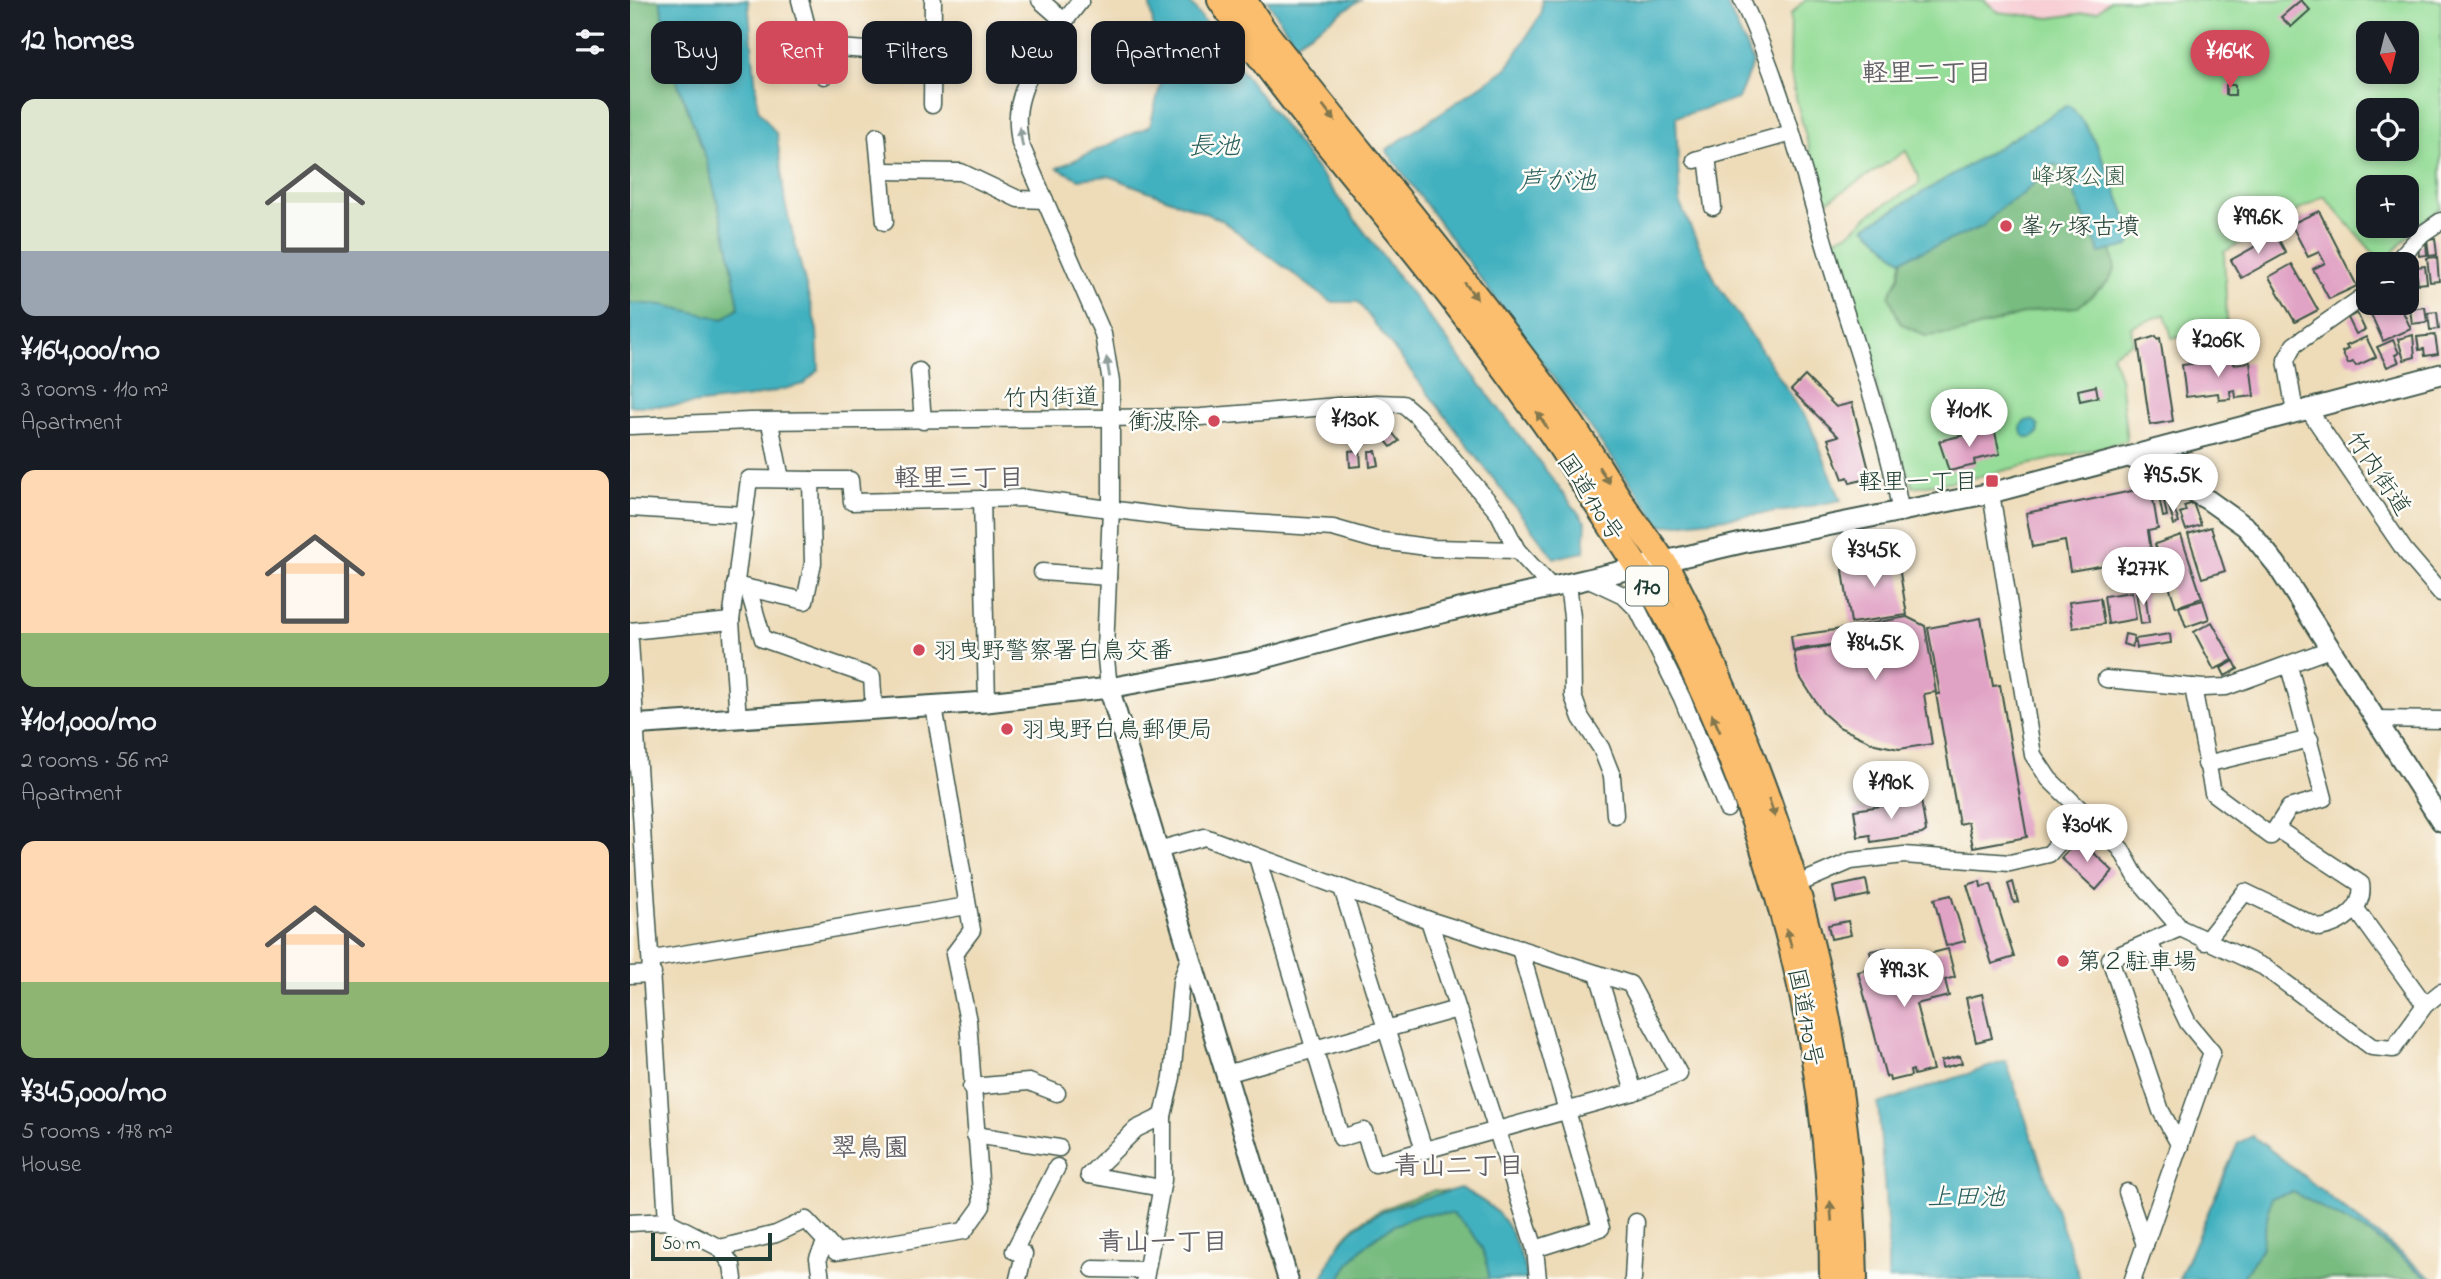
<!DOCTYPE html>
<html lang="en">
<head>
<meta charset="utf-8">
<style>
	:root { --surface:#171b24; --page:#242831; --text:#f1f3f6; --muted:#9ea1a6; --accent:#d1495b }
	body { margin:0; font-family:"Indie Flower","Klee One",sans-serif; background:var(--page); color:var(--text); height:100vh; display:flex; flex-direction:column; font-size:26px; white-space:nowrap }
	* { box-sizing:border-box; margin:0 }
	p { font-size:23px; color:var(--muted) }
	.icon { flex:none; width:38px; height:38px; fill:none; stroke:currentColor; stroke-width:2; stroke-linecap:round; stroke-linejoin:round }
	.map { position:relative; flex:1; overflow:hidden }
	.sheet { display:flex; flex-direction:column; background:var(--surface); width:630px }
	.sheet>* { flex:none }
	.hud { position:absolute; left:21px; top:21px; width:665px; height:63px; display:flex; gap:14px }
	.needle { width:46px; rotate:173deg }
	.buttons { position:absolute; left:1726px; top:21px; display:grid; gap:14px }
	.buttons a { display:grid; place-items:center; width:63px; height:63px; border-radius:14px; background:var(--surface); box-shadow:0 4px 10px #0003; font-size:35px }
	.scale { position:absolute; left:21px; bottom:18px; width:121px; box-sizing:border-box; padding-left:7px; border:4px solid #1f3d34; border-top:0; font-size:19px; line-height:24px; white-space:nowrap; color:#1f3d34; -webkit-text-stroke:5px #fdfcf7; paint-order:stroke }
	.price { position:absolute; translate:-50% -60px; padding:0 16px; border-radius:24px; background:#fff; color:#222; font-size:23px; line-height:46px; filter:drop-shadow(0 2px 4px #0008) }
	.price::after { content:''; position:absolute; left:50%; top:42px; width:21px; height:16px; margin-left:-10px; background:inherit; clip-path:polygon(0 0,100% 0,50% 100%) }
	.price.active { background:var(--accent); color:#fff }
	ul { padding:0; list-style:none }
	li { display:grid; align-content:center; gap:14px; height:371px; padding:0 21px }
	li span { display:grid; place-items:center; height:217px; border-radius:14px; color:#555 }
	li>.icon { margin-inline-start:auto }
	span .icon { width:126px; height:126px; fill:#fffc; stroke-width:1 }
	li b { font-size:30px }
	h2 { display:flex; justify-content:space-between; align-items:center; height:84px; padding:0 21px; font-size:30px }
	.chip { padding:0 24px; border-radius:14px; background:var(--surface); box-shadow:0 4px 10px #0003; font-size:24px; line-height:63px }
	.chip.active { background:var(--accent); color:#fff }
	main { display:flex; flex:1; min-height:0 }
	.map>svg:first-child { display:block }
	.built { fill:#f7cfd5 }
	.green { fill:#95dd98; stroke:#5a8d66; stroke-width:2; fill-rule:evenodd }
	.forest { fill:#78bc80; stroke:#4c7c5a; stroke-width:2 }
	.water { fill:#43b1bf; stroke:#31777a; stroke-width:2 }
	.building { fill:#e1a3c5 }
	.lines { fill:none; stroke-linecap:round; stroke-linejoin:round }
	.minor-casing { stroke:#3e5548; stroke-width:19 }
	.tertiary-casing { stroke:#3e5548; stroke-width:23 }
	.trunk-casing { stroke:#3e5548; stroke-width:28 }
	.minor { stroke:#fff; stroke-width:16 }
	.tertiary { stroke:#fff; stroke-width:19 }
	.trunk { stroke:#fbbe6e; stroke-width:24 }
	.oneway { fill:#82774e }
	.oneway2 { fill:#8f9e9a }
	.poi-dot { fill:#d1495b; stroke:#fdfcf7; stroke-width:2.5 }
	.labels { text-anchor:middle; stroke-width:5; stroke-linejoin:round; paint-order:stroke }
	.shield { fill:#fdfcf7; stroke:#62766e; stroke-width:2 }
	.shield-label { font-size:23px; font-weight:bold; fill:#1f3d34 }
	.park-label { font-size:24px; fill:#375d48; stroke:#fdfcf7 }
	.poi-label { font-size:24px; fill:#1f3d34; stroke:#fdfcf7; text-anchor:start }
	.street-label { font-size:24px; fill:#1f3d34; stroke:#fdfcf7 }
	.neighbourhood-label { font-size:26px; font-weight:bold; fill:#636167; stroke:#fdfcf7 }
	.water-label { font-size:26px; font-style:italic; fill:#2a605e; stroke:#fdfcf7 }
</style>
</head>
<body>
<main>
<section class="sheet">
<h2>12 homes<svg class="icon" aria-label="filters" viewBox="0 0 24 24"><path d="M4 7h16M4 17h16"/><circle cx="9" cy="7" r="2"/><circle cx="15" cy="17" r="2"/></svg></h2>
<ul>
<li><span style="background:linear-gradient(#dfe7d0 70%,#9aa5b1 0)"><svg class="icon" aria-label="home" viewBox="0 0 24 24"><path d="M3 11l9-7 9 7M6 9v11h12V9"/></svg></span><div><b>¥164,000/mo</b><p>3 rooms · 110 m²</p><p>Apartment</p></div></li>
<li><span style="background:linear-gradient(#ffd9b3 75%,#8fb573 0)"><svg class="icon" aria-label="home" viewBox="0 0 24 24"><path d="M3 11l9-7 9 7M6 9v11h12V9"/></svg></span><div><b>¥101,000/mo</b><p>2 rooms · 56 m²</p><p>Apartment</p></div></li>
<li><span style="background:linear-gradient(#ffd9b3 65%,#8fb573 0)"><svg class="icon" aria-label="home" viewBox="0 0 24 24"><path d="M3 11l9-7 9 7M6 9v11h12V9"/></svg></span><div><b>¥345,000/mo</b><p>5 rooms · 178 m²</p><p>House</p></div></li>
</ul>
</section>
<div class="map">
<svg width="1811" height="1279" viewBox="0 0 1811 1279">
	<rect width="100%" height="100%" fill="#fdfcf7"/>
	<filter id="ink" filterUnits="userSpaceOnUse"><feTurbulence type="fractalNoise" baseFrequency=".0143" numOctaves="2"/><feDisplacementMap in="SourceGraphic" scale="14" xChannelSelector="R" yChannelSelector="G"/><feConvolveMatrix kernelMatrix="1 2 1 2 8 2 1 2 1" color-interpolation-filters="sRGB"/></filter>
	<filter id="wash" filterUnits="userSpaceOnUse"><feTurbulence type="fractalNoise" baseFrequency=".00686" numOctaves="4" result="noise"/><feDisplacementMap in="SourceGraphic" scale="28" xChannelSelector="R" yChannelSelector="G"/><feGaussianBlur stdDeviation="1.57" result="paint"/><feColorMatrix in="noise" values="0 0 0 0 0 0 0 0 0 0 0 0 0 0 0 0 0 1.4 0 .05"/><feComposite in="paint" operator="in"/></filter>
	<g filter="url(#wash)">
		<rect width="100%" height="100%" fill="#eedcb9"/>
		<polygon class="built" points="1354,0 1480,0 1468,11 1420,18 1368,12"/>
		<path class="green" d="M 1175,0 L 1354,0 L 1368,12 L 1420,18 L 1468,11 L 1480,0 L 1811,0 L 1811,208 L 1789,224 L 1753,264 L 1694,196 L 1594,252 L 1597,325 L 1594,336 L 1542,338 L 1535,314 L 1501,327 L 1503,342 L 1482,354 L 1490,378 L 1497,441 L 1339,479 L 1283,487 L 1248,393 L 1240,354 L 1220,305 L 1205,239 L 1220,233 L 1241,213 L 1289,184 L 1289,177 L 1276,151 L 1193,204 L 1164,90 L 1160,68 L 1161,14 ZM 1738,33 L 1776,33 L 1776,72 L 1738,72 ZM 1738,110 L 1776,110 L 1776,149 L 1738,149 ZM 1738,187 L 1776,187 L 1776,226 L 1738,226 Z"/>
		<g class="forest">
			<polygon points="0,0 30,0 44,73 76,158 98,243 109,307 93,319 33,305 0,303"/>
			<polygon points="1441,147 1482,253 1485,269 1478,282 1448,307 1406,310 1329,333 1295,336 1270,323 1259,296 1269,277 1275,249"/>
			<path d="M 805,1190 L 835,1194 L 867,1279 L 702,1279 C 697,1223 762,1204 805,1190 Z"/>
			<polygon points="1663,1192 1742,1235 1799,1279 1612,1279 1631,1249 1641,1197"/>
		</g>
		<g class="water">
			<polygon points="30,0 118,0 128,109 147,135 155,203 187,330 189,369 174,384 122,397 46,406 0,406 0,303 33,305 93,319 109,307 98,243 76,158 44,73"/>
			<polygon points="519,0 558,0 956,523 954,552 924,558 728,302 701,302 590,219 479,176 449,179 427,168 520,126 532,78"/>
			<polygon points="637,0 730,0 665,43"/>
			<polygon points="912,0 1095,0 1123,62 1108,99 1046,117 1050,204 1086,282 1179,422 1211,500 1162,510 1032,526 756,150 877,68 911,14"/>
			<path d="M 1438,105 C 1467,128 1488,201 1505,236 L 1499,246 L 1470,253 L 1433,168 L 1424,164 L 1393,194 L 1372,207 L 1352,227 L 1271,260 L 1235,227 Z"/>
			<circle cx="1400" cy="429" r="9"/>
			<polygon points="1376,1061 1450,1279 1258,1279 1258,1234 1248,1104"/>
			<polygon points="1623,1136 1803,1279 1799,1279 1742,1235 1663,1192 1641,1198 1631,1249 1612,1279 1549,1279 1608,1143"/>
			<path d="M 830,1188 C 863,1205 877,1216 889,1252 C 892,1261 897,1270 897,1279 L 858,1279 C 859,1249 844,1233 823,1214 C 813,1214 799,1212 790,1215 C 757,1225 725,1248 710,1279 L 693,1279 C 713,1210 770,1206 830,1188 Z"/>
		</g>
		<g id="blocks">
			<g class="building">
				<polygon points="1671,0 1680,10 1661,27 1651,17"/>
				<rect x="1596" y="85" width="9" height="10"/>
				<polygon points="1689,211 1727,286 1699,299 1683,269 1695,263 1689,252 1678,257 1661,224"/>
				<polygon points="1646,235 1656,253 1611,278 1601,260"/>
				<polygon points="1805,238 1807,255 1799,256 1797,239"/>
				<polygon points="1796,242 1797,255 1789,256 1788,246"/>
				<polygon points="1807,257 1809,281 1800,282 1797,258"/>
				<polygon points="1662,264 1688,310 1665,322 1639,277"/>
				<polygon points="1795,266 1797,283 1788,284 1786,267"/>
				<polygon points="1783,268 1785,283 1776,284 1776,269"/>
				<polygon points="1755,303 1769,303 1781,329 1753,341 1739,310"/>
				<polygon points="1795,307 1797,322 1782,324 1780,309"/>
				<polygon points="1807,312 1809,329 1800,330 1798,313"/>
				<polygon points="1727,313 1735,330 1726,334 1718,318"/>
				<polygon points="1783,335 1785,357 1774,360 1768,339"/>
				<polygon points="1805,335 1808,354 1795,356 1794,349 1789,350 1787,337"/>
				<polygon points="1526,336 1527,339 1530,338 1543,421 1520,425 1508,342"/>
				<polygon points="1736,337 1746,357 1726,366 1723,362 1718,364 1712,352 1718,349 1716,346"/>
				<polygon points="1763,340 1769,353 1765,355 1769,362 1757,367 1747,347"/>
				<polygon points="1603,358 1604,364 1620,362 1624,396 1606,398 1605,390 1600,391 1601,399 1589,400 1588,393 1556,397 1552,365"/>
				<polygon points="1175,376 1206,407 1222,403 1241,478 1220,483 1218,477 1213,479 1198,439 1208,436 1161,390"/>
				<polygon points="1466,386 1468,397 1450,401 1448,390"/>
				<polygon points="754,422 769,441 761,447 746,429"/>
				<polygon points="1364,428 1370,454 1344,460 1345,465 1319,471 1309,441"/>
				<polygon points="730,450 731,466 720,467 719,451"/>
				<polygon points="739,451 746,451 749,465 740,467"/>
				<polygon points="1521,487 1528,529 1518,531 1522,557 1440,571 1435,541 1402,547 1396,513"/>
				<polygon points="1533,496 1537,516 1533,517 1529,497"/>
				<polygon points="1542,502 1549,523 1544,525 1538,503"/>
				<polygon points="1563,503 1571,525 1556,530 1550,513 1556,511 1554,506"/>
				<polygon points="1581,527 1595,571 1572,578 1558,534"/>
				<polygon points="1551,535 1572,598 1546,607 1525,544"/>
				<polygon points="1267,555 1277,615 1221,623 1212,564"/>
				<polygon points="1515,591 1519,623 1511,624 1506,592"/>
				<polygon points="1502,592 1506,619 1478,624 1474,596"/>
				<polygon points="1470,598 1474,624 1443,628 1439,602"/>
				<polygon points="1573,600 1579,619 1556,627 1549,607"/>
				<polygon points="1277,617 1295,626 1306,692 1294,694 1302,744 1269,749 1245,744 1209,727 1193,713 1168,674 1164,652 1217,643 1215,628"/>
				<polygon points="1351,618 1363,686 1370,685 1397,837 1343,847 1338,822 1329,824 1306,694 1310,694 1298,628"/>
				<polygon points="1582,622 1603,660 1584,670 1564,632"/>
				<polygon points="1212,629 1214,643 1163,650 1161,636"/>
				<polygon points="1495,634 1504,636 1502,647 1493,644"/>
				<polygon points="1540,634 1541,643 1507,648 1505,639"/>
				<polygon points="1604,661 1608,669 1595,676 1591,668"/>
				<polygon points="1291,800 1296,831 1292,834 1241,842 1240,835 1228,837 1224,810"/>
				<polygon points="1449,839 1483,871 1466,890 1431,858"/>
				<polygon points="1236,880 1239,895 1206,902 1203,887"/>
				<polygon points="1350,881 1351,887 1361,884 1384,957 1362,964 1337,885"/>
				<polygon points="1383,882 1388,902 1384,903 1378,884"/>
				<polygon points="1321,895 1335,941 1316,946 1304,899"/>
				<polygon points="1218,921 1221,935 1201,939 1198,925"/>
				<polygon points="1256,948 1258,960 1242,961 1240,951"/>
				<polygon points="1318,949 1325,977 1315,980 1319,996 1286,1004 1303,1070 1284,1075 1283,1070 1280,1071 1281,1076 1260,1081 1259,1076 1256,1077 1228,972"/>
				<polygon points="1352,994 1362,1038 1346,1042 1336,998"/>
				<polygon points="1330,1056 1332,1063 1312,1068 1311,1061"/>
			</g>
		</g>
	</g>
	<g filter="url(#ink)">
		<use href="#blocks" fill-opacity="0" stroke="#3e5548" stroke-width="2"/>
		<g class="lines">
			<g class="minor-casing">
				<g id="minor">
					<polyline points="170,0 182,46 194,76"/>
					<polyline points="410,0 435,22"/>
					<path d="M 451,0 C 427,32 391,73 388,115 C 387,124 389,134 390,143 L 473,334 L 481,382 L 481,509 L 475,649 L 479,688"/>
					<path d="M 1112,0 C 1153,86 1175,181 1203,272 C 1227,351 1256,431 1271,513"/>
					<polyline points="182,46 303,55"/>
					<polyline points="302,105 303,0"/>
					<polyline points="247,136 255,222"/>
					<polyline points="1077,156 1083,207"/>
					<polyline points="1065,160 1161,133"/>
					<polyline points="250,171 331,172 388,199 415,200"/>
					<polyline points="1764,264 1792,234 1811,221"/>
					<polyline points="289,371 293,421"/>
					<polyline points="1678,409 1775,551 1811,593"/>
					<polyline points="1665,412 1656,360 1664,345 1738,293"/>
					<polyline points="140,423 151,479"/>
					<polyline points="0,426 120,421 571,417 746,403 773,404 787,416 869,514 887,550 922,588"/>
					<polyline points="1361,493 1403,755 1419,779 1491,849 1507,878 1550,928 1634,967 1742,1047 1763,1049 1795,1005 1811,992"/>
					<polyline points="352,499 395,498 556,519 703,528 745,540 804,548 887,550"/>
					<polyline points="0,508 115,515"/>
					<polyline points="412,572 478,577"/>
					<polyline points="959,579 993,595 1008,610 1052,698 1097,809"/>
					<polyline points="938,584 942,617 943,696 951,718 971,748 982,776 985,815"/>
					<polyline points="105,585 175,601 183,563 181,480 220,480 222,502 352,499 357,702"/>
					<polyline points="118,588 133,639 242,677 244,710"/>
					<polyline points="0,631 101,621"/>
					<polyline points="0,641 37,1221"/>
					<polyline points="1476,679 1573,688 1596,687 1700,649"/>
					<polyline points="1563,687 1583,793 1641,836 1659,808 1694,798 1659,666"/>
					<polyline points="108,719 101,621 119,479 181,480"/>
					<polyline points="1746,719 1811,720"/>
					<polyline points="1576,764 1680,739"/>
					<polyline points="528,850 575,837 799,920 1000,984 1049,1074 1004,1092 745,1164 734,1131 711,1138 627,857"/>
					<polyline points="1168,884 1221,861 1274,855 1380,863 1419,854 1455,813"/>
					<polyline points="712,888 794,1150"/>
					<polyline points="1726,909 1795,1005"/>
					<polyline points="799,920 905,1249 908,1279"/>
					<path d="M 1575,942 L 1615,892 L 1690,928 C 1712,924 1735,908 1731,884 L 1647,829"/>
					<polyline points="890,949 971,1228 905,1249"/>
					<polyline points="23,959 337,906"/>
					<polyline points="968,974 1004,1092"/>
					<polyline points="0,975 23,974"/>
					<polyline points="596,1074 827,1009"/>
					<polyline points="341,1087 399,1082 427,1093"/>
					<polyline points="345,1135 429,1148"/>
					<polyline points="1550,1146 1531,1111 1480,959 1550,928"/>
					<polyline points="459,1175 506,1129 533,1116"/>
					<polyline points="459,1175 531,1188"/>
					<polyline points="1497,1192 1515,1245"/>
					<polyline points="0,1223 37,1221 90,1248 102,1265 104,1279"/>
					<polyline points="90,1248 146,1234 176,1220 206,1252 334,1231 352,1206 338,1021 324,954 342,930 304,706"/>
					<polyline points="463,1269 515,1270"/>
					<polyline points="191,1279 188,1258 196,1241"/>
					<polyline points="388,1279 394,1254 384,1251 427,1167"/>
					<polyline points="515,1279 533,1180 533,1116 542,1077 551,982 560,955"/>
					<polyline points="1003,1279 1006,1222"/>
					<polyline points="1503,1279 1582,1052 1558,1023 1519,942"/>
				</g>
			</g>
			<g class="tertiary-casing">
				<g id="tertiary">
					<polyline points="1500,457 1578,500 1616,527 1646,564 1811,821"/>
					<polyline points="479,688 658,1279"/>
					<polyline points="0,725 357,702 479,688 624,661 735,631 1116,542 1361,493 1811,374"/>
				</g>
			</g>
			<g class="trunk-casing">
				<g id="trunk">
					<path d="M 590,0 C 653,95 729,181 800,271 C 836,316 871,364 905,411 C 926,438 943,468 961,496 C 990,541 1021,586 1045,633 C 1145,835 1202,1053 1202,1279"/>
					<path d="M 614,0 L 634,30 C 730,153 832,273 924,399 C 950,433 971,471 994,506 C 1007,526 1023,544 1035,564 C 1057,601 1073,641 1090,680 C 1176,871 1221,1069 1225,1279"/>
				</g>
			</g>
			<use href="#minor" class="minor"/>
			<use href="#tertiary" class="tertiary"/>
			<use href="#trunk" class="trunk"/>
		</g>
		<defs><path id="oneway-solid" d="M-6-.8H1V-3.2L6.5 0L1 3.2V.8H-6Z" transform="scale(1.75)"/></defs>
		<g class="oneway">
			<use href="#oneway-solid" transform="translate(699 113) rotate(52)"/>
			<use href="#oneway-solid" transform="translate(841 291) rotate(52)"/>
			<use href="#oneway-solid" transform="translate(912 420) rotate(-124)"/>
			<use href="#oneway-solid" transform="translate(974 475) rotate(57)"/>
			<use href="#oneway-solid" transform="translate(1086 723) rotate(-114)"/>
			<use href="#oneway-solid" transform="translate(1142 808) rotate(71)"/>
			<use href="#oneway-solid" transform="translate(1159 938) rotate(-105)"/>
			<use href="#oneway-solid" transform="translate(1201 1211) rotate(-94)"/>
		</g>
		<g class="oneway2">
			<use href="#oneway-solid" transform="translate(391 137) rotate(-100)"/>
			<use href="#oneway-solid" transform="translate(478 367) rotate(-99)"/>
		</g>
	</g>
	<g class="poi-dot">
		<circle cx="1376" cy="226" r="7"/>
		<circle cx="584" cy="421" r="7"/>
		<rect x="1355" y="474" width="14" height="14" rx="3.5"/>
		<circle cx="289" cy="650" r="7"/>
		<circle cx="377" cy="729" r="7"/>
		<circle cx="1433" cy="961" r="7"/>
	</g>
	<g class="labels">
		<rect class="shield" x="996" y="566.5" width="42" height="39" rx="5"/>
		<g class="shield-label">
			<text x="1017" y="594">170</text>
		</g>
		<g class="park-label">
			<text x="1449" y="184">峰塚公園</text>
		</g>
		<g class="poi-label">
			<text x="1390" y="234">峯ヶ塚古墳</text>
			<text x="570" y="429" text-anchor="end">衝波除</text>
			<text x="1348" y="489" text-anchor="end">軽里一丁目</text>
			<text x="303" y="658">羽曳野警察署白鳥交番</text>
			<text x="391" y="737">羽曳野白鳥郵便局</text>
			<text x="1447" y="969">第２駐車場</text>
		</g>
		<g class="street-label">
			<text transform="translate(421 397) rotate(-1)" y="8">竹内街道</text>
			<text transform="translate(1749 473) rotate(56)" y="8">竹内街道</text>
			<text transform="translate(961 497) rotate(57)" y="8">国道170号</text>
			<text transform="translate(1176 1017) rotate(79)" y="8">国道170号</text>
		</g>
		<g class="neighbourhood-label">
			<text x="1297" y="81">軽里二丁目</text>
			<text x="329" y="486">軽里三丁目</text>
			<text x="240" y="1156">翠鳥園</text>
			<text x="829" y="1174">青山二丁目</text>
			<text x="533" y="1250">青山一丁目</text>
		</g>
		<g class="water-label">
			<text x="584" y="154">長池</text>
			<text x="927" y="189">芦が池</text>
			<text x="1336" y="1205">上田池</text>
		</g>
	</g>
</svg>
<div class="buttons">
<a><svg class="needle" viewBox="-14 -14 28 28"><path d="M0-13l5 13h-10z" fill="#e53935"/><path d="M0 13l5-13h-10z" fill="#9ea1a6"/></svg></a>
<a><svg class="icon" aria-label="locate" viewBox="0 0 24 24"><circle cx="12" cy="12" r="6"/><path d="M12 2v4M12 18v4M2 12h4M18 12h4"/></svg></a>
<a>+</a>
<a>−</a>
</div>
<div class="scale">50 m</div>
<b class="price active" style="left:1600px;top:90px">¥164K</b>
<b class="price" style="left:1628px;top:256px">¥99.6K</b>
<b class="price" style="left:1588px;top:379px">¥206K</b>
<b class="price" style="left:1339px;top:449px">¥101K</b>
<b class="price" style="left:725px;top:458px">¥130K</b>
<b class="price" style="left:1543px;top:514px">¥95.5K</b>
<b class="price" style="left:1244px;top:589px">¥345K</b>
<b class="price" style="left:1513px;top:607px">¥277K</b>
<b class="price" style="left:1245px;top:682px">¥84.5K</b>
<b class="price" style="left:1261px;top:821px">¥190K</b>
<b class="price" style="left:1457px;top:864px">¥304K</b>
<b class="price" style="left:1274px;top:1009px">¥99.3K</b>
<div class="hud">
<a class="chip">Buy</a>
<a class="chip active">Rent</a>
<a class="chip">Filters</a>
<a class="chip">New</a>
<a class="chip">Apartment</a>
</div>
</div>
</main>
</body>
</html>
